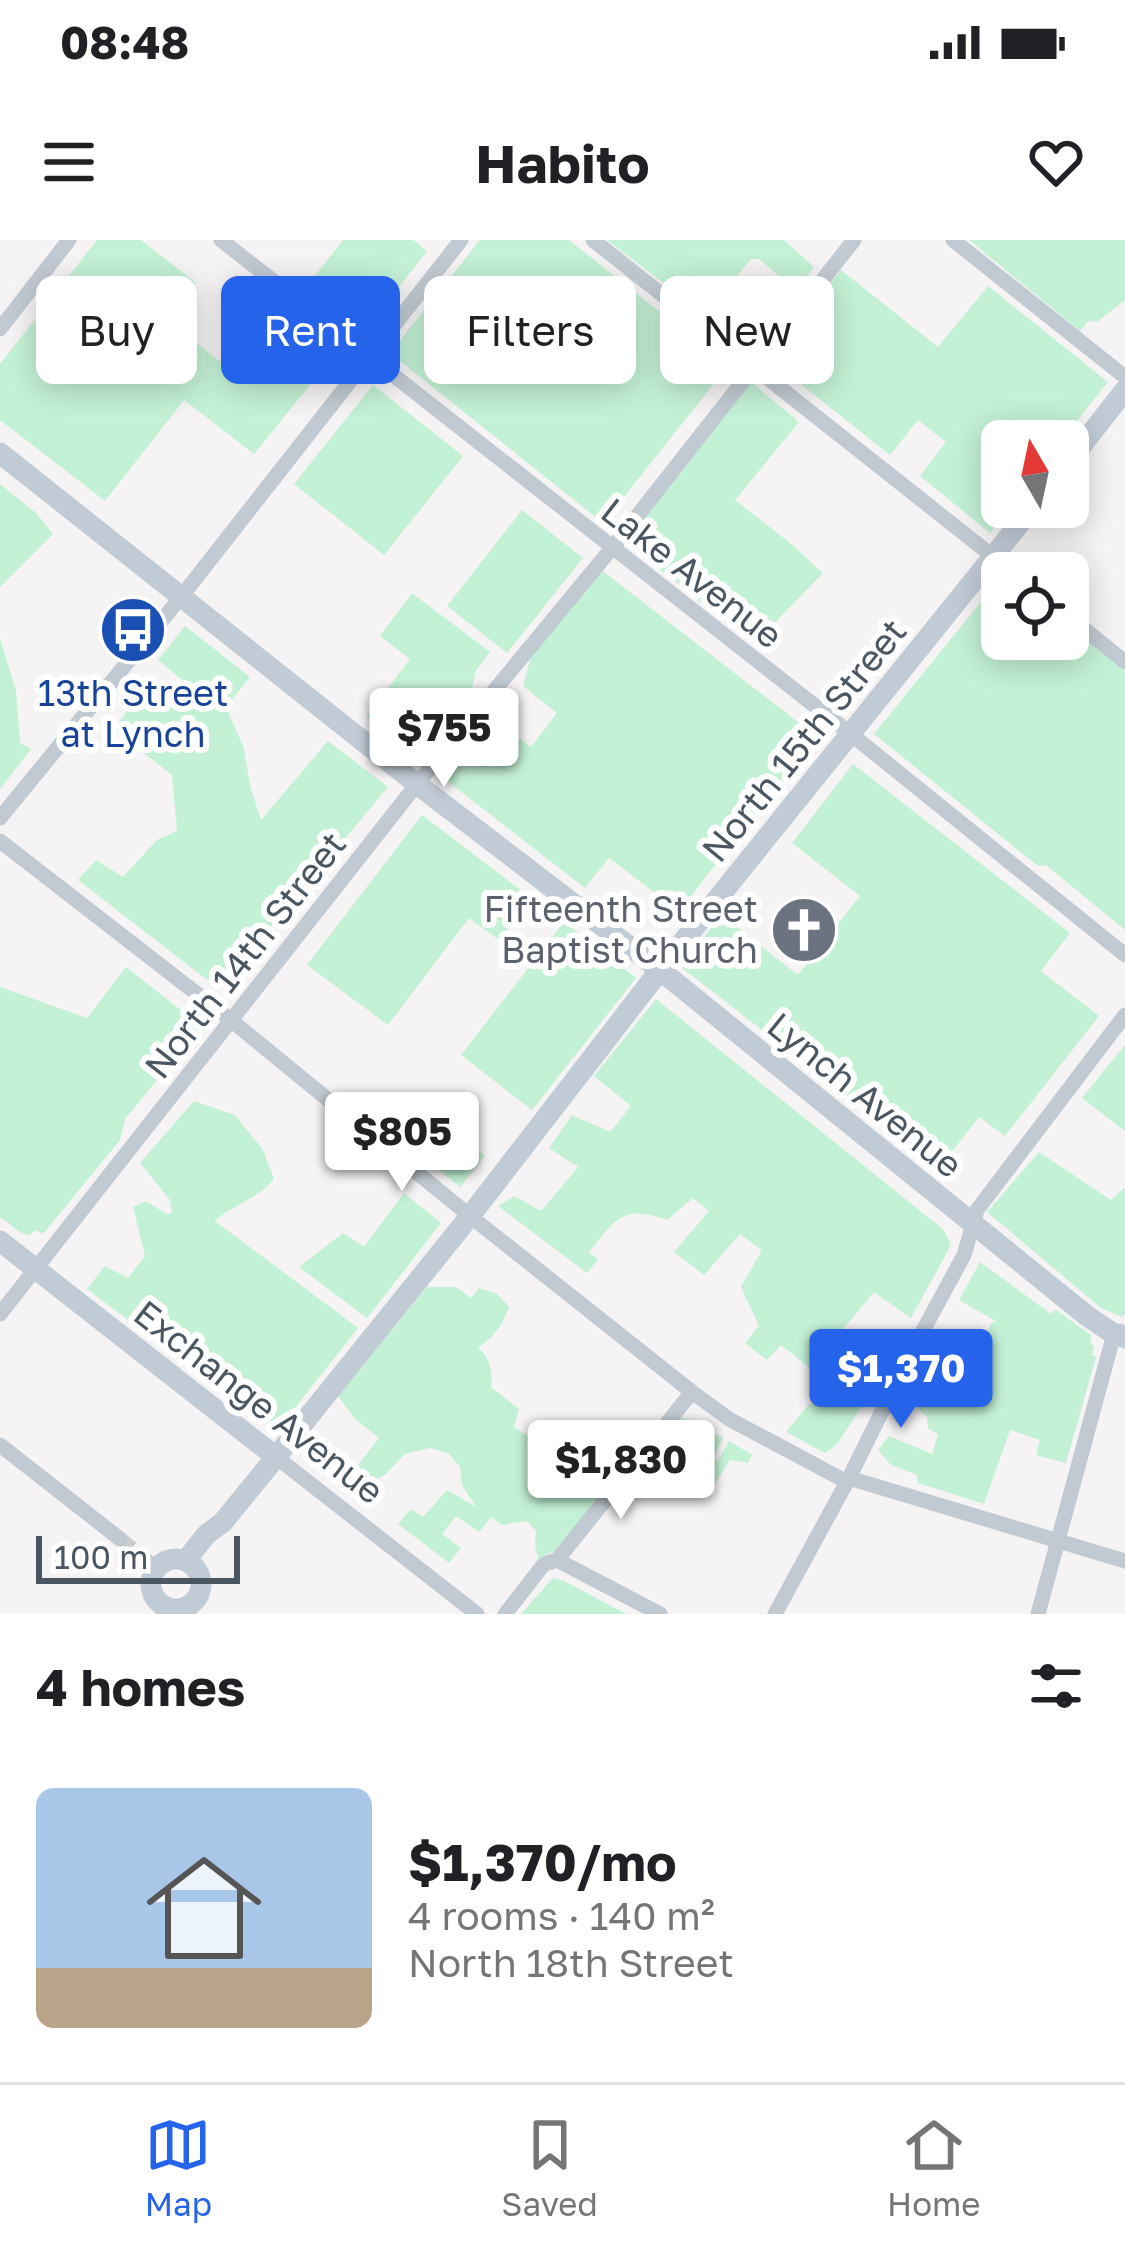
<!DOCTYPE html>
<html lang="en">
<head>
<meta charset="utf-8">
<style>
	:root { --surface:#fff; --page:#f6f6f6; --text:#202124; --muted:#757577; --line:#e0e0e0; --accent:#2563eb }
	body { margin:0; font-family:"Golos Text",sans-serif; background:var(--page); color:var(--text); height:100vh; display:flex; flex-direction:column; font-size:45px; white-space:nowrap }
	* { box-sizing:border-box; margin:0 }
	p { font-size:39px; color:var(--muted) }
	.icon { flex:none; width:66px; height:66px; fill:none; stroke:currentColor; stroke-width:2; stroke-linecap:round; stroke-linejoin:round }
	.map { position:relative; height:1374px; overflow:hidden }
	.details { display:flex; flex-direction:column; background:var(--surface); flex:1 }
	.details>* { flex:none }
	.hud { position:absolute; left:36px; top:36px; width:1053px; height:108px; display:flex; gap:24px }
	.needle { width:78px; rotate:351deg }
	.buttons { position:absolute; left:981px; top:180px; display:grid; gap:24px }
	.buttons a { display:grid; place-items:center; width:108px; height:108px; border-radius:18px; background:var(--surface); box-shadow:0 6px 30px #0003; font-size:60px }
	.scale { position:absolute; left:36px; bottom:30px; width:204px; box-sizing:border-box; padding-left:12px; border:6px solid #4a5661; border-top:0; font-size:33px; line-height:42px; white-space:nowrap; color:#4a5661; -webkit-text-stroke:9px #fff; paint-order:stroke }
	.price { position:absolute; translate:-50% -102px; padding:0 27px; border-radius:12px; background:#fff; color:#222; font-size:39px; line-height:78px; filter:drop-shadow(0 3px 6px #0008) }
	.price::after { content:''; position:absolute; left:50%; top:72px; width:36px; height:27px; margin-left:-18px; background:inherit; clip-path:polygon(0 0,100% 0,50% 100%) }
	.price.active { background:var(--accent); color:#fff }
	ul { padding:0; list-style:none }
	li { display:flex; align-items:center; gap:36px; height:300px; padding:0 36px }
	li span { display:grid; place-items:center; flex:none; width:336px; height:240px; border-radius:18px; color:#555 }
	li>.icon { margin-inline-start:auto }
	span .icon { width:144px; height:144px; fill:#fffc; stroke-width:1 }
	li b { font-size:51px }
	h2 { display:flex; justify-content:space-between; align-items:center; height:144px; padding:0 36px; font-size:51px }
	.tag { padding:0 42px; border-radius:18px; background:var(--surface); box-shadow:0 6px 30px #0003; font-size:42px; line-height:108px }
	.tag.active { background:var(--accent); color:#fff }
	.status { display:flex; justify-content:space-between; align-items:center; height:84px; padding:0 60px; background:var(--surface); direction:ltr }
	.status svg { height:33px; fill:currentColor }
	header { display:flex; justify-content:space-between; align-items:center; height:156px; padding:0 36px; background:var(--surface); font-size:54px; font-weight:700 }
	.menu { display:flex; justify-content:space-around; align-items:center; height:168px; border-top:3px solid var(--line); background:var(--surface); font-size:33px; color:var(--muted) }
	.menu a { display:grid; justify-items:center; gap:6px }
	.menu .active { color:var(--accent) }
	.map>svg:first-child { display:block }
	.green { fill:#c3f1d5 }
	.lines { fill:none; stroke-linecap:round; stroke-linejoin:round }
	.street-tunnel { stroke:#caccce; stroke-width:15; stroke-dasharray:15 8; stroke-linecap:butt }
	.street { stroke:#c1cad2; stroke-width:15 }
	.secondary { stroke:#c1cbd6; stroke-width:21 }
	.labels { text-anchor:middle; stroke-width:12; stroke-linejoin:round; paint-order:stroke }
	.street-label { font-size:36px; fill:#4a5661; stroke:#fff }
	.transit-label { font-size:36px; fill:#164399; stroke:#fff }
	.worship-label { font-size:36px; fill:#5b616d; stroke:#fff; text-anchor:end }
</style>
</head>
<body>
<div class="status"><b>08:48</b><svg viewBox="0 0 49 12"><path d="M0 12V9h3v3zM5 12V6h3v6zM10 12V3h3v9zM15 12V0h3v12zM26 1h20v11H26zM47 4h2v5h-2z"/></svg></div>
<header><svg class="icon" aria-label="menu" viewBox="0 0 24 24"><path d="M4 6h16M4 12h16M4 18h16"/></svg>Habito<svg class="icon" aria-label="heart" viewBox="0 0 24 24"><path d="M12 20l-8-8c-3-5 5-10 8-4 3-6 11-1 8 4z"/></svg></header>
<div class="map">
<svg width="1125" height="1374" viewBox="0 0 1125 1374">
	<rect width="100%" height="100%" fill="#f5f3f3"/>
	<g class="green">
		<polygon points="97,0 141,0 196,43 167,80 222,123 267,68 331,119 254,214 184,160 105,261 0,180 0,124"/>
		<polygon points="343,0 413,0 427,11 360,96 303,51"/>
		<polygon points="480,0 569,0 728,126 603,283 390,113"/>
		<polygon points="607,0 784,0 814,27 774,79 759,67 780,37 759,19 751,19 705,75"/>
		<polygon points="969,0 1125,0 1125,60 1097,82 1088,81 1080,91"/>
		<polygon points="841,30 938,107 988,46 1108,142 1061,201 1002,201 1002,267 1011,267 990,293 920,236 946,202 918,180 890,215 769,119"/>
		<polygon points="751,142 799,182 735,260 790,303 823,333 754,404 633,308 627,296"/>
		<polygon points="373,145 463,216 384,315 294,244"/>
		<polygon points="0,244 37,274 53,294 0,347"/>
		<polygon points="522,270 583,318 507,413 447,366"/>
		<polygon points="600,329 816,496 687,661 671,649 663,659 609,618 585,648 446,540 494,479 531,507 557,473 523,446 531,417"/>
		<polygon points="1002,336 1002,399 1068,399 1068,386 1125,431 1125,690 1046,625 1038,626 874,494"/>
		<polygon points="412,353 490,412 476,430 471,452 422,517 367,476 410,419 380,396"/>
		<polygon points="185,386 250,437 226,467 243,506 251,549 261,580 328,501 388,547 219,749 78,640 96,620 123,637 157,600 177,591 172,535 113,489 151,441 179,463 192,448 158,420"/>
		<polygon points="0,398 16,451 20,503 31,509 0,549"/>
		<polygon points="853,524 1070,693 1041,731 1099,776 1005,896 979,877 939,928 681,727 721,675 798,735 860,656 792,603"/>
		<polygon points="422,575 531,658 499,700 469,678 388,785 307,725"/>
		<polygon points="564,682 636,738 532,870 461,815"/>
		<polygon points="126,727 201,786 125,879 120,900 43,994 37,990 29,995 21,993 0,977 0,747 87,778"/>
		<path d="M 656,759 L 944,990 L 951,1005 L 911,1078 L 874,1052 L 810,1128 L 781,1105 L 767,1120 L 745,1103 L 759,1086 L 741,1047 L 762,1010 L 740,994 L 704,1035 L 674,1012 L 709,971 L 693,958 L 667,980 C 622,964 616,979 589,1012 L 598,1019 L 587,1033 L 498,966 L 514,956 L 541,971 L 578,927 L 549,908 L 572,875 L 610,892 L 631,866 L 594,836 Z"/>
		<polygon points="1125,805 1125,891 1082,858"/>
		<path d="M 194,861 L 235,875 L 263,910 L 274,939 C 258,959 233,964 215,981 L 358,1088 L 279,1188 L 255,1176 L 87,1049 L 105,1026 L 128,1038 L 145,1016 L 133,967 L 146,961 L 166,974 L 172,973 L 170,960 L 140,923 Z"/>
		<polygon points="432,874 485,916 460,947 407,905"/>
		<polygon points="1039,912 1111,960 1125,947 1125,1074 1122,1077 1101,1068 987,972"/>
		<polygon points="404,953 441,983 367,1078 299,1027 343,993 364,1007"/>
		<polygon points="980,1022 1051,1074 1055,1069 1092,1096 1090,1102 1094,1108 1092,1115 1096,1117 1066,1223 1036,1215 1040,1200 1010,1190 984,1264 918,1243 917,1235 891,1225 878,1210 889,1196 932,1214 938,1195 928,1188 927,1177 917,1167 928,1147 961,1163 977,1125 941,1110 947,1095 982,1105 991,1083 997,1082 959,1060"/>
		<path d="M 427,1047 L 456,1047 L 471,1058 L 479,1048 L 497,1054 L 509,1067 C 502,1085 495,1097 478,1107 C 490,1119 493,1130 491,1147 L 519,1169 L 514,1187 L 558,1217 L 597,1197 L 619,1233 L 555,1311 L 538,1318 L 535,1304 L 536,1291 L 527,1281 L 502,1285 L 491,1277 L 479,1292 L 456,1276 L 442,1294 L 461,1308 L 449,1323 L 398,1284 L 411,1269 L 423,1277 L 447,1250 L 476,1267 L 462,1245 L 460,1227 L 448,1213 L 430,1208 L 405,1214 L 385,1235 L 363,1247 L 355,1229 L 379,1198 L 355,1179 L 338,1156 Z"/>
		<polygon points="851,1158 863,1165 837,1204 825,1213 786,1192 809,1164 831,1164"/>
		<polygon points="681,1177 723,1198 713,1218 718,1221 729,1201 752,1215 748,1223 730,1220 716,1242 712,1242 690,1230 671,1256 632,1237"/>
		<polygon points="553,1338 564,1341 626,1374 521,1374"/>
	</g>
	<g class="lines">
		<polyline class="street-tunnel" points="120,1299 147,1321"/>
		<g class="street">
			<polyline points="221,0 852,495 1125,715"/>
			<polyline points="593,0 1014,333"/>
			<polyline points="953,0 1125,137"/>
			<polyline points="0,89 69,0"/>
			<polyline points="1068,376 1125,422"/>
			<polyline points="0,578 181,357 461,0"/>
			<polyline points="0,601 232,781 470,976 692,1152 729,1179 847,1242"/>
			<polyline points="0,1074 417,544 612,308 854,0"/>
			<polyline points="0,1205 120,1299"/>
			<polyline points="276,1217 477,1374"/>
			<polyline points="849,1238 1125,1321"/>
			<polyline points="557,1320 660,1374"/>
			<polyline points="147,1321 155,1327"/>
			<polyline points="505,1374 544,1324 557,1320 692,1152"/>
			<polyline points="775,1374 849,1238 913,1109 964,1015 977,970 1125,775"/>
			<polyline points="1038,1374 1114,1094 1120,1091"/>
		</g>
		<g class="secondary">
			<polyline points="0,213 417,544 660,730 1087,1076 1114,1094 1125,1098"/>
			<polyline points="1068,223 1125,150"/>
			<polyline points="0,1001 276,1217"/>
			<circle cx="176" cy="1344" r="25"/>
			<polyline points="186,1320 206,1295 223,1282 276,1217 470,976 660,730 1033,267"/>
		</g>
	</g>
	<defs>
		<g id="bus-disc" transform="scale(3.45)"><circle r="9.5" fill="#1a4fb4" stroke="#fff"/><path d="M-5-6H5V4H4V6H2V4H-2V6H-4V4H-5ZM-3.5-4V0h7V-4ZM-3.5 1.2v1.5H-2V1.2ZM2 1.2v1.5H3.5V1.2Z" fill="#fff"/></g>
		<g id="church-disc" transform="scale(3.45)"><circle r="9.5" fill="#6b7280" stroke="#fff"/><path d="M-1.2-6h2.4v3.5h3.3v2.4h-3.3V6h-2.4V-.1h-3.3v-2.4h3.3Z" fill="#fff"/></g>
	</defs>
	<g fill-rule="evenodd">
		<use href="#bus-disc" x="133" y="390"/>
		<use href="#church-disc" x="804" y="690"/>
	</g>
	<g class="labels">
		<g class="street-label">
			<text transform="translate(692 333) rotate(38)" y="13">Lake Avenue</text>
			<text transform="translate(804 500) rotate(-51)" y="13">North 15th Street</text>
			<text transform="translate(245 715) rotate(-52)" y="13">North 14th Street</text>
			<text transform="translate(865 855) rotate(39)" y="13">Lynch Avenue</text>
			<text transform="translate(259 1162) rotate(38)" y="13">Exchange Avenue</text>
		</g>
		<g class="transit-label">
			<text x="133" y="466">13th Street<tspan x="133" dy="41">at Lynch</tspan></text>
		</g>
		<g class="worship-label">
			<text x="758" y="682">Fifteenth Street<tspan x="758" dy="41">Baptist Church</tspan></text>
		</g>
	</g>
</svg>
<div class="buttons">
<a><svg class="needle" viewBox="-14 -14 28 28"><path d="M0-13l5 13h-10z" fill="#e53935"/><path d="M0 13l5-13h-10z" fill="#757577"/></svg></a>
<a><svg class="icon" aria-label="locate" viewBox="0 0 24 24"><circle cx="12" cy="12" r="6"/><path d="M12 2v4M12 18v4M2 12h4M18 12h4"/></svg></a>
</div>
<div class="scale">100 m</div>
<b class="price" style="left:444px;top:550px">$755</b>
<b class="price" style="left:402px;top:954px">$805</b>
<b class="price active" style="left:901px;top:1191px">$1,370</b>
<b class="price" style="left:621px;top:1282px">$1,830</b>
<div class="hud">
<a class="tag">Buy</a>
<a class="tag active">Rent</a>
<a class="tag">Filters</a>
<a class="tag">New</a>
</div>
</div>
<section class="details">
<h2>4 homes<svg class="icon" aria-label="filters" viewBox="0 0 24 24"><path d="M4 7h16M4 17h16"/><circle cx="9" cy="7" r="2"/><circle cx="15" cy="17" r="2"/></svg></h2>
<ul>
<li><span style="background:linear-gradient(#a9c7e8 75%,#b9a48a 0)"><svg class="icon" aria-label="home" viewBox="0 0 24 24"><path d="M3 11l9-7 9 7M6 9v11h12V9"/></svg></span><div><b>$1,370/mo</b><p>4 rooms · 140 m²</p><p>North 18th Street</p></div></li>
</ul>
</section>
<nav class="menu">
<a class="active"><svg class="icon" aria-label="map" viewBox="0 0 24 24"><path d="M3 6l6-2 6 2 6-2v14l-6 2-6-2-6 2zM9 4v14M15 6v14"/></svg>Map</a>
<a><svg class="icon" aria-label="saved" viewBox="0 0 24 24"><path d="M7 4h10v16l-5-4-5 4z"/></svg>Saved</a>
<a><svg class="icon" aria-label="home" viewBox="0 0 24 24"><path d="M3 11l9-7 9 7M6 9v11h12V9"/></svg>Home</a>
</nav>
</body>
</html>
